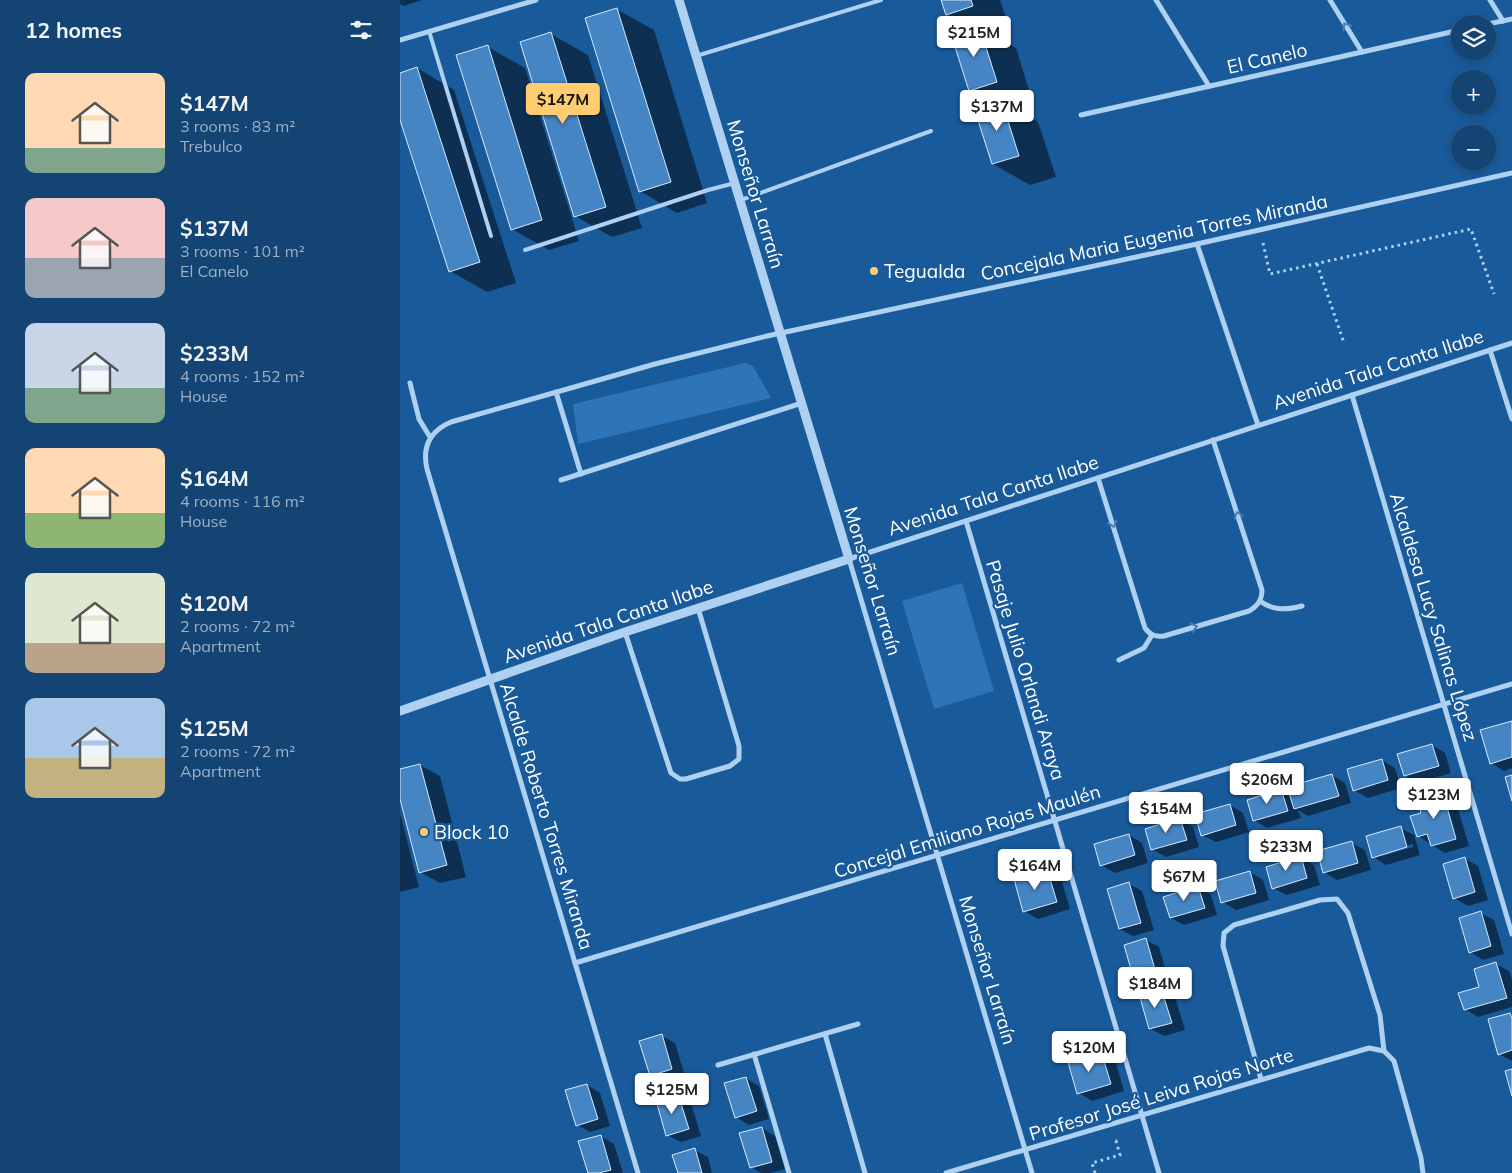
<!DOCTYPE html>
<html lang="en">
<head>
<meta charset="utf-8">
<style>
	:root { --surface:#134474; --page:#204e7c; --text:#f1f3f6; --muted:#9db0c5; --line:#325c86; --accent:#ffcd70 }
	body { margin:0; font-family:Mulish,sans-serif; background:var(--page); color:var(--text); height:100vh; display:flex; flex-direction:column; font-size:19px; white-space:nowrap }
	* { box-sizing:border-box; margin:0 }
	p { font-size:16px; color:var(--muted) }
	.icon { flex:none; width:28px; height:28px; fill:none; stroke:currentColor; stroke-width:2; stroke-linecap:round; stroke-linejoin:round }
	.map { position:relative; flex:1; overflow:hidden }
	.side { display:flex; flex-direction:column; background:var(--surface); width:400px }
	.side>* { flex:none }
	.tools { position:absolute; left:1051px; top:15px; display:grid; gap:10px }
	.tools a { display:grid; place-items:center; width:45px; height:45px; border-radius:50%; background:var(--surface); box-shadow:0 2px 8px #0003,0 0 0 1px var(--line); font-size:25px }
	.price { position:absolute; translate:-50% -42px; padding:0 11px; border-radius:5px; background:#fff; color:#222; font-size:16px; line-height:32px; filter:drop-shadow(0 1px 2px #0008) }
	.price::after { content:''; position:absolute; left:50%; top:30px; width:15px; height:11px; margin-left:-8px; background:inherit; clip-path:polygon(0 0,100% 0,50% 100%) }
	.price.active { background:var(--accent); color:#111 }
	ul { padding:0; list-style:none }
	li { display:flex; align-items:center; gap:15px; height:125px; padding:0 25px }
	li span { display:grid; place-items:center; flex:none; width:140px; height:100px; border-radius:10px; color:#555 }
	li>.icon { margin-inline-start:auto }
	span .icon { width:60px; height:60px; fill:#fffc; stroke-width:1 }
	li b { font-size:21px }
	h2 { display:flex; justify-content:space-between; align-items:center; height:60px; padding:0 25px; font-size:21px }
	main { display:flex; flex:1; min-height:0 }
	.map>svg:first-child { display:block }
	.green { fill:#2d74b8 }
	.shadow { fill:#0007; fill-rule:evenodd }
	.building { fill:#4685c3; stroke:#d7eafc }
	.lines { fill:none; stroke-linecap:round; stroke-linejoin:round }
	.path { stroke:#afd1f1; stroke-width:3; stroke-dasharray:2.5 4; stroke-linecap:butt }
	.service { stroke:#afd1f1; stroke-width:4 }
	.minor { stroke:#afd1f1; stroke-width:5 }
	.tertiary { stroke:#afd1f1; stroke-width:9 }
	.oneway { stroke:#467eb5 }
	.poi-dot { fill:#ffcd70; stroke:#195a9b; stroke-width:2 }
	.labels { text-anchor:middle; stroke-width:4.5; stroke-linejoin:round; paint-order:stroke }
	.street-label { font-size:19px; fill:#fff; stroke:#195a9b }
	.poi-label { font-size:19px; fill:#fff; stroke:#195a9b; text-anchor:start }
</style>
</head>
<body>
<main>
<section class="side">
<h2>12 homes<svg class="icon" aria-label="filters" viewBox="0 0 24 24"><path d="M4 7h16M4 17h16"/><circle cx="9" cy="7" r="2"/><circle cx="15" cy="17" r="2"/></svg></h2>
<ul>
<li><span style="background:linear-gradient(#ffd9b3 75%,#7fa58c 0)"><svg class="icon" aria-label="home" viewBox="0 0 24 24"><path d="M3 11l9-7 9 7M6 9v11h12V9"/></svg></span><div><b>$147M</b><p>3 rooms · 83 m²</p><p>Trebulco</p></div></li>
<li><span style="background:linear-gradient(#f6c9c9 60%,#9aa5b1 0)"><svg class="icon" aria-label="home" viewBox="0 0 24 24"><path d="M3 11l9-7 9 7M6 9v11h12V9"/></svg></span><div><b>$137M</b><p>3 rooms · 101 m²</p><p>El Canelo</p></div></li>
<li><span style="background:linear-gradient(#c9d6e8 65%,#7fa58c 0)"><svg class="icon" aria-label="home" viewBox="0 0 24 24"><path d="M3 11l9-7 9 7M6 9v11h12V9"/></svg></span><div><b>$233M</b><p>4 rooms · 152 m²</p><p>House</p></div></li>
<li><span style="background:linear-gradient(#ffd9b3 65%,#8fb573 0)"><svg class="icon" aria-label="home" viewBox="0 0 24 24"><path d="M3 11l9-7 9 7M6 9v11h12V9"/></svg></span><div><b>$164M</b><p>4 rooms · 116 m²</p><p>House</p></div></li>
<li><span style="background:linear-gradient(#dfe7d0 70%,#b9a48a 0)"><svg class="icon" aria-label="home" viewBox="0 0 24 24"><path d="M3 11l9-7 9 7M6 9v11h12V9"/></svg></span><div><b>$120M</b><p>2 rooms · 72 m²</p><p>Apartment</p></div></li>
<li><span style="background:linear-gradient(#a9c7e8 60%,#c2b280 0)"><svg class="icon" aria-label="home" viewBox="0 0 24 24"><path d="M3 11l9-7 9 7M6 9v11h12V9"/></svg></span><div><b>$125M</b><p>2 rooms · 72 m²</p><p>Apartment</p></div></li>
</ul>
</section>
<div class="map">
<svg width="1112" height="1173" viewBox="0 0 1112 1173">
	<rect width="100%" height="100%" fill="#195a9b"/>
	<g class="green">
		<polygon points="345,363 353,366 371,398 178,444 173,404"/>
		<polygon points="562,583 594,691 534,709 502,601"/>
	</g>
	<g class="shadow">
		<polygon points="0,0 22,0 4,6 0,4"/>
		<polygon points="542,0 600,0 609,27 590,33 616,48 633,103 616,109 638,122 656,177 630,185 593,164 576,108 593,103 570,90 572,29 547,14"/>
		<polygon points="216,9 254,30 307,203 277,213 240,191"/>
		<polygon points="151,34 188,55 242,228 212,237 175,216"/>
		<polygon points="88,47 125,68 179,241 149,250 112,229"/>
		<polygon points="17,68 54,90 116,283 87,292 50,271 0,116 0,74"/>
		<polygon points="1112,722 1112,768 1104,771 1091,763"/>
		<polygon points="1032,745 1045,753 1051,773 1018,783 1005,775"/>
		<polygon points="982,760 995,768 1001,788 968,798 954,790"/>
		<polygon points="20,765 40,776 66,877 40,883 20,872 0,794 0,770"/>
		<polygon points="932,775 945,783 951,803 908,816 898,810 901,818 867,828 854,820 881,791 891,796"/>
		<polygon points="1042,794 1056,802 1069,846 1045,853 1018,836 1023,814"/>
		<polygon points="830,805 843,813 849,832 816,842 802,835"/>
		<polygon points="0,813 19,887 0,892"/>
		<polygon points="780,820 793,827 799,847 766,857 752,849"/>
		<path d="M 1000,828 L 1014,835 L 1020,855 L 986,865 L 973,857 ZM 1013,844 L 1013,847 L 982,856 L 982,854 Z"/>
		<polygon points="729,835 742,843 748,863 715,873 701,865"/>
		<polygon points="951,843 965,850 971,870 937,880 924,872"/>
		<polygon points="901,858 914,865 920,885 887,895 873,888"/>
		<polygon points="1065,859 1078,866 1088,900 1068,906 1054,898"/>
		<polygon points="647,871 661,878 670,909 638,919 624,911"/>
		<polygon points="850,872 863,880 869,900 836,910 823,902"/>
		<polygon points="729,884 742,891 754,930 733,936 720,929"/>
		<polygon points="798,887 811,895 817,915 784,925 771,918"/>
		<polygon points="1080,913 1094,920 1104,954 1083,960 1070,952"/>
		<polygon points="746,940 759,947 769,981 749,987 735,979"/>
		<polygon points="1096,964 1109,971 1112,980 1112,1007 1078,1017 1065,1009"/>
		<polygon points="761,989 775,997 785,1030 764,1036 751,1029 741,995"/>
		<polygon points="1110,1014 1112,1015 1112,1061 1099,1054"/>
		<polygon points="262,1036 275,1043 285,1076 264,1083 251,1075"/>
		<polygon points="701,1053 715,1060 724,1091 692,1101 679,1093"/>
		<polygon points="346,1078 359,1086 369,1119 349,1125 336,1117"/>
		<polygon points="187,1085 200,1093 210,1126 190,1132 177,1125"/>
		<polygon points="278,1096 291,1103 301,1136 281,1142 267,1135"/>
		<polygon points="362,1128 375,1136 385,1169 371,1173 361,1173 351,1167"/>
		<polygon points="201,1136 214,1144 223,1173 189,1173"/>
		<polygon points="294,1150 308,1157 312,1173 279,1173"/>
	</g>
	<g class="building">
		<polygon points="541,0 571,0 573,6 546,15"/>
		<polygon points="217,8 271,182 239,192 185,18"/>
		<polygon points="579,25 597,82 569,91 551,34"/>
		<polygon points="151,32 206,207 174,217 120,42"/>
		<polygon points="88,45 142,220 111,230 56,55"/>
		<polygon points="17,67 80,262 49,272 0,120 0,73"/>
		<polygon points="601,99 619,156 592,164 574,108"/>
		<polygon points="1112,721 1112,757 1090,764 1080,730"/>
		<polygon points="1032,744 1039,766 1004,776 997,754"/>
		<polygon points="982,759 988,780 953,791 947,769"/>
		<polygon points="20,764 47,865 19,873 0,799 0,769"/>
		<polygon points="932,774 939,796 894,809 887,787"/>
		<polygon points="1112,775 1112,801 1105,777"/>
		<polygon points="881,789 888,811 853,821 847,800"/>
		<polygon points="1043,793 1056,839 1031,846 1027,834 1017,837 1010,816 1021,813 1017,800"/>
		<polygon points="830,804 836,825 801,836 795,814"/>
		<polygon points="780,818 787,840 751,850 745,829"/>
		<polygon points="1001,826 1007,847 972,858 966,836"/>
		<polygon points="729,834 735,855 700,866 694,844"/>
		<polygon points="952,841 958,863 923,873 917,851"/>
		<polygon points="901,856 907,878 872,889 866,867"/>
		<polygon points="1065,857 1075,892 1053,899 1043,864"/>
		<polygon points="647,869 657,902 623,912 614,879"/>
		<polygon points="850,871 856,893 821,903 815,881"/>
		<polygon points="729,882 741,923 719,929 707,889"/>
		<polygon points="798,886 805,908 770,918 763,897"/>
		<polygon points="1081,911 1091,946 1069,953 1059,918"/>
		<polygon points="746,938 756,973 734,980 724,945"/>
		<polygon points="1096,962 1107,998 1064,1010 1058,993 1079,987 1074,969"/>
		<polygon points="761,988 772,1023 749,1029 739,994"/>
		<polygon points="1110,1013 1112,1018 1112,1050 1098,1055 1088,1019"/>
		<polygon points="262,1034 272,1069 250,1076 239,1041"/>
		<polygon points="701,1051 711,1084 677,1094 668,1062"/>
		<polygon points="1112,1069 1112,1096 1105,1071"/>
		<polygon points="346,1077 357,1111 335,1118 324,1083"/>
		<polygon points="187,1084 198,1119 176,1126 165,1090"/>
		<polygon points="278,1094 289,1129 266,1136 256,1100"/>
		<polygon points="362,1127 372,1162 350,1168 339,1133"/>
		<polygon points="201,1135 211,1170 199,1173 188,1173 178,1141"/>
		<polygon points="295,1148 302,1173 278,1173 272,1155"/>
	</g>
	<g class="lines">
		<g class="path">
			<polyline points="863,243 870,274 1071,229 1094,294"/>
			<polyline points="917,264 944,343"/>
			<polyline points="695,1173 692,1163 720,1155 716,1141 713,1142"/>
		</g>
		<g class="service">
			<polyline points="29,31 91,236"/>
			<polyline points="296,56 481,0"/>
			<polyline points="341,200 531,131"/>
			<polyline points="125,250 308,190 335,183"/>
		</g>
		<g class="minor">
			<polyline points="756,0 809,86"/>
			<polyline points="930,0 962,52"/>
			<polyline points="1090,0 1103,21"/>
			<polyline points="1088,24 1112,19"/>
			<polyline points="0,40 136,0"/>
			<polyline points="681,115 1060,30"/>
			<polyline points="797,244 858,425"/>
			<polyline points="1090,350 1112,419"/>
			<polyline points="10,383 19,419 30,437"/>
			<polyline points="156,392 181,474"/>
			<polyline points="952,395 1112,934"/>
			<path d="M 698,478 L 745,628 C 750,635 755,637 764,636 L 849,611 C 858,606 862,600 862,590 L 813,440"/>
			<polyline points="161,480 402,403"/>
			<polyline points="566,521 759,1173"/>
			<path d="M 860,601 C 873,611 887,610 902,606"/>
			<polyline points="225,632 271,773 280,779 286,779 330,766 339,759 339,746 298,608"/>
			<polyline points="719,660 744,648 752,635"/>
			<polyline points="175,963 1112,684"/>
			<polyline points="425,1034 465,1173"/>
			<polyline points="354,1054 389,1173"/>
			<polyline points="318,1065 458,1024"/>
			<polyline points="861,1079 823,946 824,933 834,925 920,900 937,899 948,913 980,1015 984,1051"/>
			<path d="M 238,1173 L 27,469 C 22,447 30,431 51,422 L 255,364 L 367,336 L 797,244 L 1112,173"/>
			<polyline points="546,1173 969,1048 984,1051 994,1061 1021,1158 1023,1173"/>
			<polyline points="632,1173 449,559 1112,343"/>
		</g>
		<polyline class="tertiary" points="0,711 225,632 449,559 279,0"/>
	</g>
	<defs><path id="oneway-chevron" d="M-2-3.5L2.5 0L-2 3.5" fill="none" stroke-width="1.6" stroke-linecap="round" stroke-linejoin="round" transform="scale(1.25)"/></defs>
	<g class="oneway">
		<use href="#oneway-chevron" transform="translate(946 26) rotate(-122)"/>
		<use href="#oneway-chevron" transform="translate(838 515) rotate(-108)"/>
		<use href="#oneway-chevron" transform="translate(713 524) rotate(73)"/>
		<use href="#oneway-chevron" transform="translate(794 627) rotate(-16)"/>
	</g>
	<g class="poi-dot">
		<circle cx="474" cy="271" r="5"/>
		<circle cx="24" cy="832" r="5"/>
	</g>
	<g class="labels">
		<g class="street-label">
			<text transform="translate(867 58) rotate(-13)" y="7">El Canelo</text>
			<text transform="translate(356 194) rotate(73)" y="7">Monseñor Larraín</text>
			<text transform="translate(754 237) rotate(-12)" y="7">Concejala Maria Eugenia Torres Miranda</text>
			<text transform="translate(978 369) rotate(-18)" y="7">Avenida Tala Canta Ilabe</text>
			<text transform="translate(593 495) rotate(-18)" y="7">Avenida Tala Canta Ilabe</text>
			<text transform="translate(473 581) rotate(73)" y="7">Monseñor Larraín</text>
			<text transform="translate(1034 617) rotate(73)" y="7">Alcaldesa Lucy Salinas López</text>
			<text transform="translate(208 621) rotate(-19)" y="7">Avenida Tala Canta Ilabe</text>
			<text transform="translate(626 670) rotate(73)" y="7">Pasaje Julio Orlandi Araya</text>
			<text transform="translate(147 816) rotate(73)" y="7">Alcalde Roberto Torres Miranda</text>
			<text transform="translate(567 831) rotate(-17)" y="7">Concejal Emiliano Rojas Maulén</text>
			<text transform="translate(588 970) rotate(73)" y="7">Monseñor Larraín</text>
			<text transform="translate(761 1094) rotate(-17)" y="7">Profesor José Leiva Rojas Norte</text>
		</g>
		<g class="poi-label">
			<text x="484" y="278">Tegualda</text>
			<text x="34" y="839">Block 10</text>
		</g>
	</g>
</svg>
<div class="tools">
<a><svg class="icon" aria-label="layers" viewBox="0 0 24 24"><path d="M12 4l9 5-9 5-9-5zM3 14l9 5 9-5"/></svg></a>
<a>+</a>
<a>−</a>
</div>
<b class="price" style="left:574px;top:58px">$215M</b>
<b class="price active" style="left:163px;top:125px">$147M</b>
<b class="price" style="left:597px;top:132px">$137M</b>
<b class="price" style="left:867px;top:805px">$206M</b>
<b class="price" style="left:1034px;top:820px">$123M</b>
<b class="price" style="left:766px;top:834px">$154M</b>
<b class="price" style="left:886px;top:872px">$233M</b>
<b class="price" style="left:635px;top:891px">$164M</b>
<b class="price" style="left:784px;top:902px">$67M</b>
<b class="price" style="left:755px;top:1009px">$184M</b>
<b class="price" style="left:689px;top:1073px">$120M</b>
<b class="price" style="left:272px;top:1115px">$125M</b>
</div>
</main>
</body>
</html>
